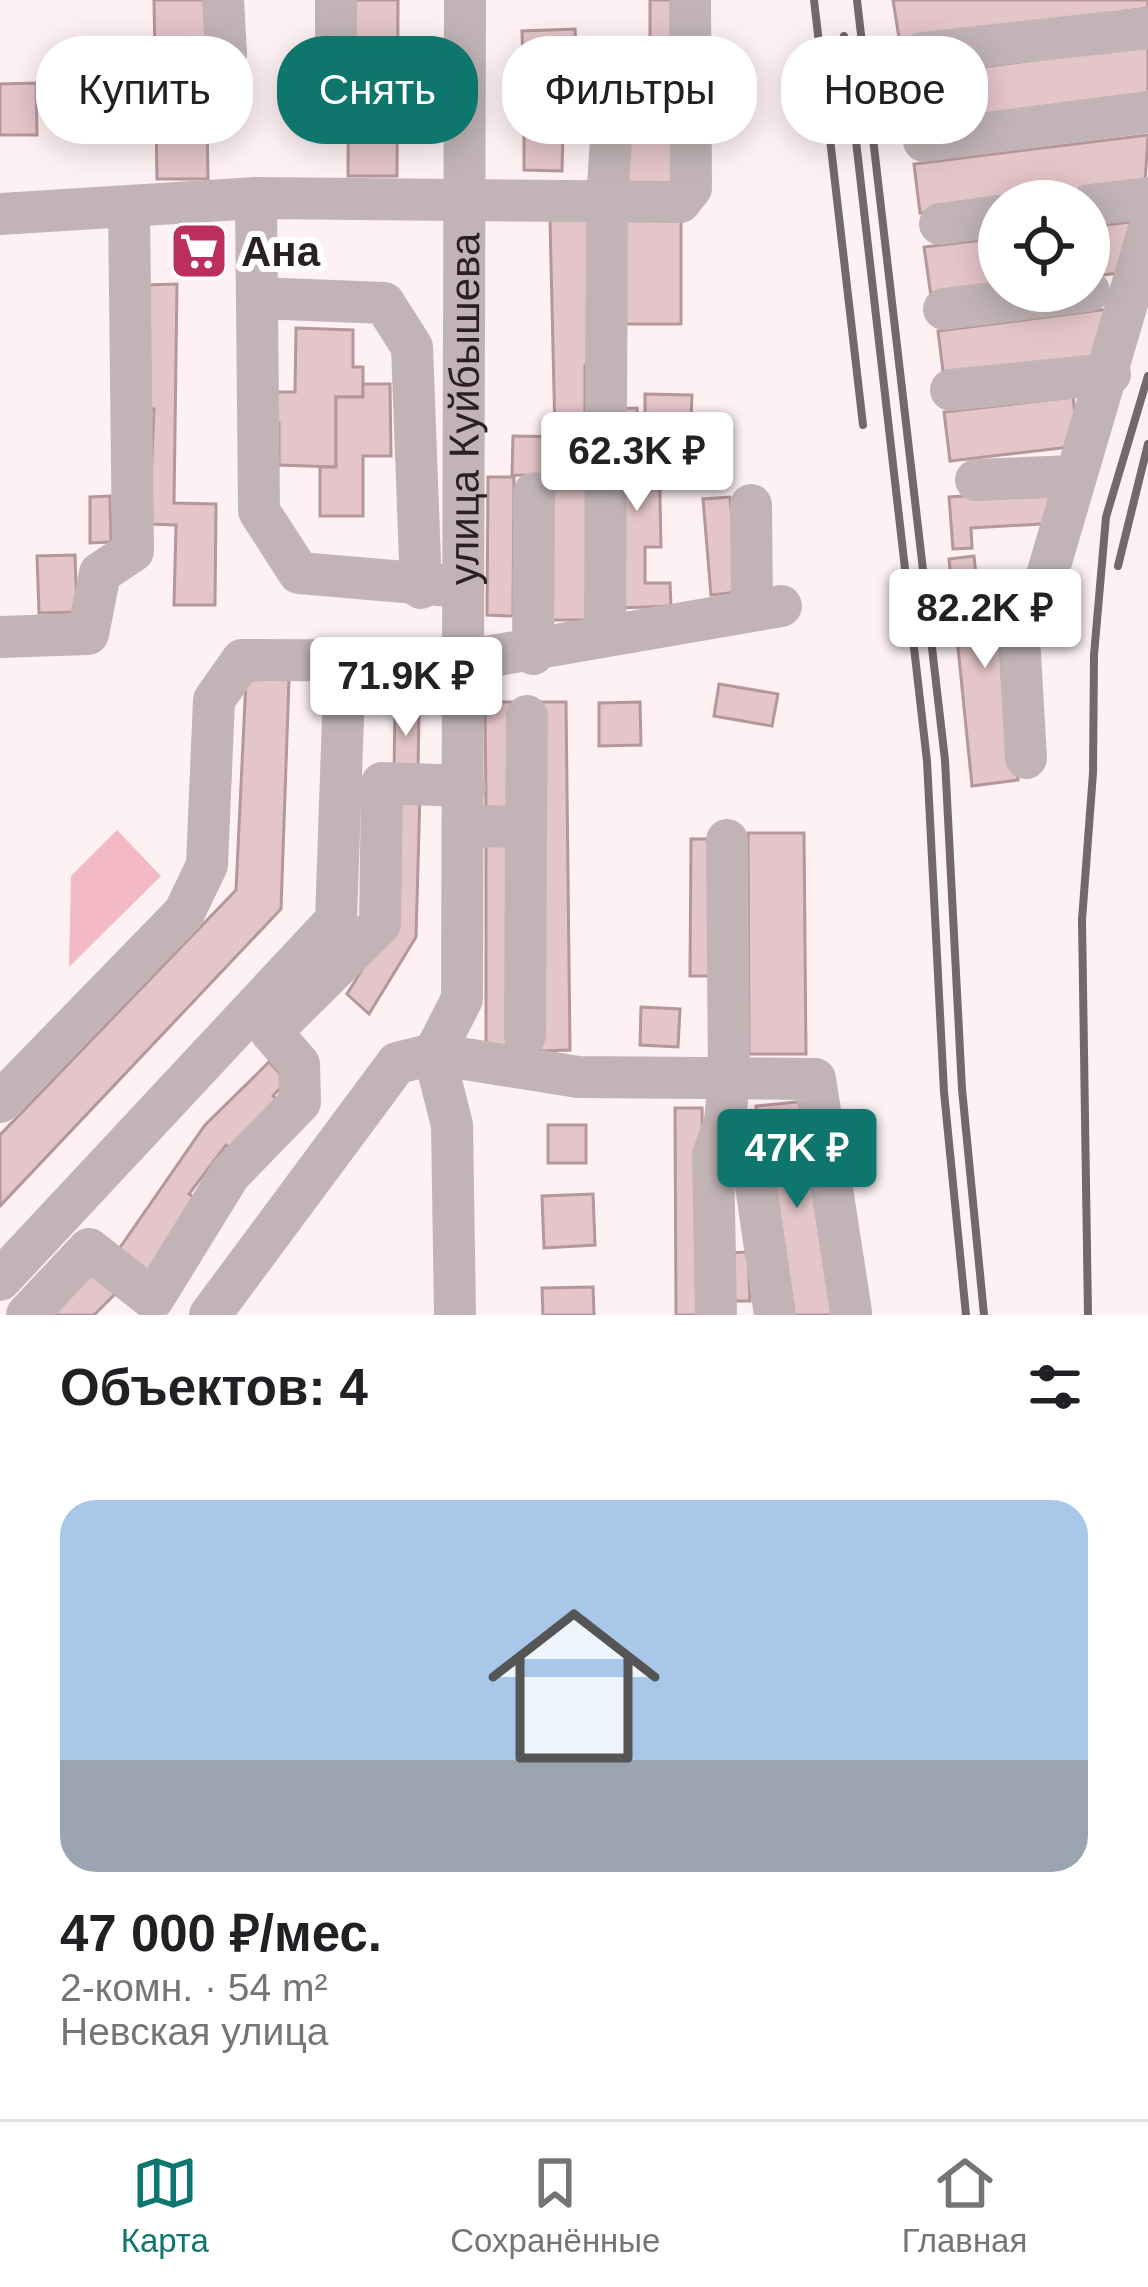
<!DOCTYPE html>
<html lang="ru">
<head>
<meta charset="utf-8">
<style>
	:root { --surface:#fff; --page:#f2f2f2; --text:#202124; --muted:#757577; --line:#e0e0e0; --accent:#0f766e }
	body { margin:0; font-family:Helvetica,sans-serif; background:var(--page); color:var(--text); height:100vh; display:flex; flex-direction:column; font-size:45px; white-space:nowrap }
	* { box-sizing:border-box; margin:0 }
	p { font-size:39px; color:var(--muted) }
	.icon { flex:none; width:66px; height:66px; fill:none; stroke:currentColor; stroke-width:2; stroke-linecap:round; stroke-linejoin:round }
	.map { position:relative; height:1315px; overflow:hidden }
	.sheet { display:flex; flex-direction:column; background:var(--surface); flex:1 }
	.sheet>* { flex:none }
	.hud { position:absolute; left:36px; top:36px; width:1077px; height:108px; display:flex; gap:24px }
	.buttons { position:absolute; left:978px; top:180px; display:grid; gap:24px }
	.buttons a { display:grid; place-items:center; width:132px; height:132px; border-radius:50%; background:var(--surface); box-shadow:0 6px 30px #0003; font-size:60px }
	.price { position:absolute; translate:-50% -102px; padding:0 27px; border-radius:12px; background:#fff; color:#222; font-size:39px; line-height:78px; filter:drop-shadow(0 3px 6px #0008) }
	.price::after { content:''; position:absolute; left:50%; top:72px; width:36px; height:27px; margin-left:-18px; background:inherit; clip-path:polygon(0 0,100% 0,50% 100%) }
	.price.selected { background:var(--accent); color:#fff }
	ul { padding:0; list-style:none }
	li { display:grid; align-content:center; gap:24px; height:636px; padding:0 60px }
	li+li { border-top:3px solid var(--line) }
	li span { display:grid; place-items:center; height:372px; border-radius:36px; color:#555 }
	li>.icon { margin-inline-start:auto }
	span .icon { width:216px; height:216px; fill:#fffc; stroke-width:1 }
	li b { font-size:51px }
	h2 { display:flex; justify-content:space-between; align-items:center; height:144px; padding:0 60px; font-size:51px }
	.tag { padding:0 42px; border-radius:48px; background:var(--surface); box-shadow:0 6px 30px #0003; font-size:42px; line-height:108px }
	.tag.selected { background:var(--accent); color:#fff }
	.tab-bar { display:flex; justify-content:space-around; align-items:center; height:168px; border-top:3px solid var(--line); background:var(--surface); font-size:33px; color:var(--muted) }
	.tab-bar a { display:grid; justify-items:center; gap:6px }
	.tab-bar .selected { color:var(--accent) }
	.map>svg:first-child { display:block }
	.green { fill:#f3bac5 }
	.building { fill:#e4c5ca; stroke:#b4969c; stroke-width:3 }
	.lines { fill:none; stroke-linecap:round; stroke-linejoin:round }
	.minor { stroke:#c2b4b6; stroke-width:42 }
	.rail { stroke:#73686a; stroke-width:8 }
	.labels { text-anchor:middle; stroke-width:12; stroke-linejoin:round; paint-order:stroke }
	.poi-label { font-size:42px; font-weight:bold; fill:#2a1f21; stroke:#fff; text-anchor:start }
	.street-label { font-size:42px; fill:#2a1f21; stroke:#fff }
</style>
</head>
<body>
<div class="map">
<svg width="1148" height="1315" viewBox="0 0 1148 1315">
	<rect width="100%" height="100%" fill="#fef1f3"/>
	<polygon class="green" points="117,830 161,876 69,967 71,876"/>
	<g class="building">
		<polygon points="154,0 205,0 208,179 157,179"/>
		<polygon points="349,0 398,0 397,176 348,176"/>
		<polygon points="650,0 678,0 677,189 624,189 623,89 650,88"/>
		<polygon points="893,0 1148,0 1148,8 900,44"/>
		<polygon points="575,29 577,62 523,64 522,31"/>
		<polygon points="1148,45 1148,97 911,128 905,77"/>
		<polygon points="36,83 37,135 0,135 0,84"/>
		<polygon points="524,131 563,132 562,171 524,170"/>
		<polygon points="1148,135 1145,184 920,213 914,164"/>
		<rect x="623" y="214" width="58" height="110"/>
		<polygon points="550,219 593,219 598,365 585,365 585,434 555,434"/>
		<polygon points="1130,222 1132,244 1125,272 1089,277 1089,227"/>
		<polygon points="999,238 999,287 931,296 924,247"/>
		<polygon points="184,239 214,240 214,262 183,261"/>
		<polygon points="177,284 174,503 216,504 215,605 174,605 176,525 149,524 154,409 144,409 145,285"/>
		<polygon points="1116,308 1108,358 944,379 938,331"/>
		<polygon points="296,328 353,330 353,367 363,367 363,397 336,397 336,467 279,465 279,423 269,423 269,392 295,392"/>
		<polygon points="363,384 390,384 391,456 363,456 363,516 320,516 320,467 336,467 336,397 363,397"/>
		<polygon points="645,394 692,395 691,421 645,420"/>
		<polygon points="1073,397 1079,446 950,461 944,412"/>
		<polygon points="637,408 638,450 659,452 661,547 645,547 645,583 670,583 671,606 620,608 614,409"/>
		<polygon points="513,436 571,437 570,476 512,475"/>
		<polygon points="488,477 514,477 513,616 487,615"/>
		<rect x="543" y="480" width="51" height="140"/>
		<polygon points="1054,490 1057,523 971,528 972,548 953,549 949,497"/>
		<polygon points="110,496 111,542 90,543 90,497"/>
		<polygon points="730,497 738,592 711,595 703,499"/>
		<polygon points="75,555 77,612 39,613 37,556"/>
		<polygon points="974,556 977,584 1020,580 1023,603 1004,605 1018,780 972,786 949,559"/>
		<polygon points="289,679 281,909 0,1206 0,1135 236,890 246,680"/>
		<polygon points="366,681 419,682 418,704 365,703"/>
		<polygon points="719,684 778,694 772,726 714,716"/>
		<polygon points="485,702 513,702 514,812 486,812"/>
		<polygon points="541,702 566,702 570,1050 540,1051"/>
		<polygon points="640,702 641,745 599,746 599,703"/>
		<polygon points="395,705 419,706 418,773 394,773"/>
		<polygon points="394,791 420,792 416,937 369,1014 347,994 388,928"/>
		<polygon points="748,833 804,833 806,1054 749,1054"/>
		<polygon points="486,838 515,838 515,1051 486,1052"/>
		<polygon points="691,839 716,839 719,976 690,976"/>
		<polygon points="641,1007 680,1009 678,1047 640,1045"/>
		<polygon points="269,1062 287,1081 273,1096 286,1108 238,1157 226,1145 189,1194 201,1203 152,1277 117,1252 205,1125"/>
		<polygon points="807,1101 839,1315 783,1315 756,1106"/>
		<polygon points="675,1108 702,1108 705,1315 676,1315"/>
		<rect x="548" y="1125" width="38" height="38"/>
		<polygon points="593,1194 595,1245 544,1248 542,1196"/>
		<polygon points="748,1252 750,1301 728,1301 726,1253"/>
		<polygon points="91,1269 116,1293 94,1315 46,1315"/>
		<polygon points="593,1287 594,1315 543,1315 542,1288"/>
	</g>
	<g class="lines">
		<g class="minor">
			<polyline points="223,0 226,53"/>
			<polyline points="922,53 1148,28"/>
			<polyline points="336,100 336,0"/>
			<polyline points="924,141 1148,112"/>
			<polyline points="256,198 259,511 299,573 463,587"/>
			<polyline points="1089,205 1148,198"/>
			<polyline points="0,214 256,198 680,202 691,188 690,0"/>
			<polyline points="940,224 999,216"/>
			<polyline points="257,298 384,303 412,347 421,588"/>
			<polyline points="944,309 1089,291"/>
			<polyline points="951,390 1110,374"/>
			<polyline points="976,480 1074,476"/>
			<polyline points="751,505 752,610"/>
			<polyline points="605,635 607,200 613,110"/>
			<polyline points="0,637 88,634 100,573 133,551 129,207"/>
			<polyline points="533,654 534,493"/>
			<polyline points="1026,758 1019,638 1038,606 1148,232"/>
			<polyline points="464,826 526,827 525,1035"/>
			<polyline points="526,827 527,716"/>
			<polyline points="0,1102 184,913 207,865 214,700 242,660 463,661 781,606"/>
			<polyline points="725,1121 749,1139 775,1315"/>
			<polyline points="0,1280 336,920 345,659"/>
			<polyline points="27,1315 89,1249 153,1299 230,1174 300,1102 299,1064 271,1032 380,924 382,783 465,786"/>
			<polyline points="210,1315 397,1063 434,1054 578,1077 815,1079 851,1312"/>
			<path id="s1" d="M 455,1315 L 452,1125 L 434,1054 L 462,999 L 465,0"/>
			<polyline points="716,1315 713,1155 725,1121 729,1079 727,840"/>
		</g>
		<g class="rail">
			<polyline points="814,0 863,425"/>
			<polyline points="857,0 945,760 962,1089 984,1315"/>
			<polyline points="844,36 927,761 944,1092 966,1315"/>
			<polyline points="1118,566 1148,444"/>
			<polyline points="1088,1315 1082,920 1093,773 1094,655 1106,517 1148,376"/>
		</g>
	</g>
	<defs>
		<g id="supermarket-square" transform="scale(3)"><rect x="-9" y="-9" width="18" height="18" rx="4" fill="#bc2e5e" stroke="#fff"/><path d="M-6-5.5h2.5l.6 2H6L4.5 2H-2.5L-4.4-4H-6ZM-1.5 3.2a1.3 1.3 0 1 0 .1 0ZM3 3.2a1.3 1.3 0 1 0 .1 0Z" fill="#fff"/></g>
	</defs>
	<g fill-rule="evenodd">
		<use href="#supermarket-square" x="199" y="251"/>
	</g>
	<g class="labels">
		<g class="poi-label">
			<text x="241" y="266">Ана</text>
		</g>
		<g class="street-label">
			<text dy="15" stroke="none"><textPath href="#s1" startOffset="915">улица Куйбышева</textPath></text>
		</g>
	</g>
</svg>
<div class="buttons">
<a><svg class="icon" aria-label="locate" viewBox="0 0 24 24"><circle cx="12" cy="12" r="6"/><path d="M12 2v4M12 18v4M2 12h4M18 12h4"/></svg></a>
</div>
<b class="price" style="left:637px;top:514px">62.3K ₽</b>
<b class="price" style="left:985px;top:671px">82.2K ₽</b>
<b class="price" style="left:406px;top:739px">71.9K ₽</b>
<b class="price selected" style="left:797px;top:1211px">47K ₽</b>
<div class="hud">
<a class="tag">Купить</a>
<a class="tag selected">Снять</a>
<a class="tag">Фильтры</a>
<a class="tag">Новое</a>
</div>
</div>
<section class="sheet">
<h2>Объектов: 4<svg class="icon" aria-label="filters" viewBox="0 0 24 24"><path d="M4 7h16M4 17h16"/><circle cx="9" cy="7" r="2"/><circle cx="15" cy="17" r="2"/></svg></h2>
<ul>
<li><span style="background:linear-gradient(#a9c7e8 70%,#9aa5b1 0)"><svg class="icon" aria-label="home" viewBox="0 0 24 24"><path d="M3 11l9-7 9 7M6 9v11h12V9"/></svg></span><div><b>47 000 ₽/мес.</b><p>2-комн. · 54 m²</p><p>Невская улица</p></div></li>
</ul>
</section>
<nav class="tab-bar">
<a class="selected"><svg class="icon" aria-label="map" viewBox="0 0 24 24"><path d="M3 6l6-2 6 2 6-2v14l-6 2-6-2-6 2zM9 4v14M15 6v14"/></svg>Карта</a>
<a><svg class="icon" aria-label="saved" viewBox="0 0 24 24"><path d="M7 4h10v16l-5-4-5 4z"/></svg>Сохранённые</a>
<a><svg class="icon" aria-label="home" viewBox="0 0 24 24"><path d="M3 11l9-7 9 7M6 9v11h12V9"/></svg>Главная</a>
</nav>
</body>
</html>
